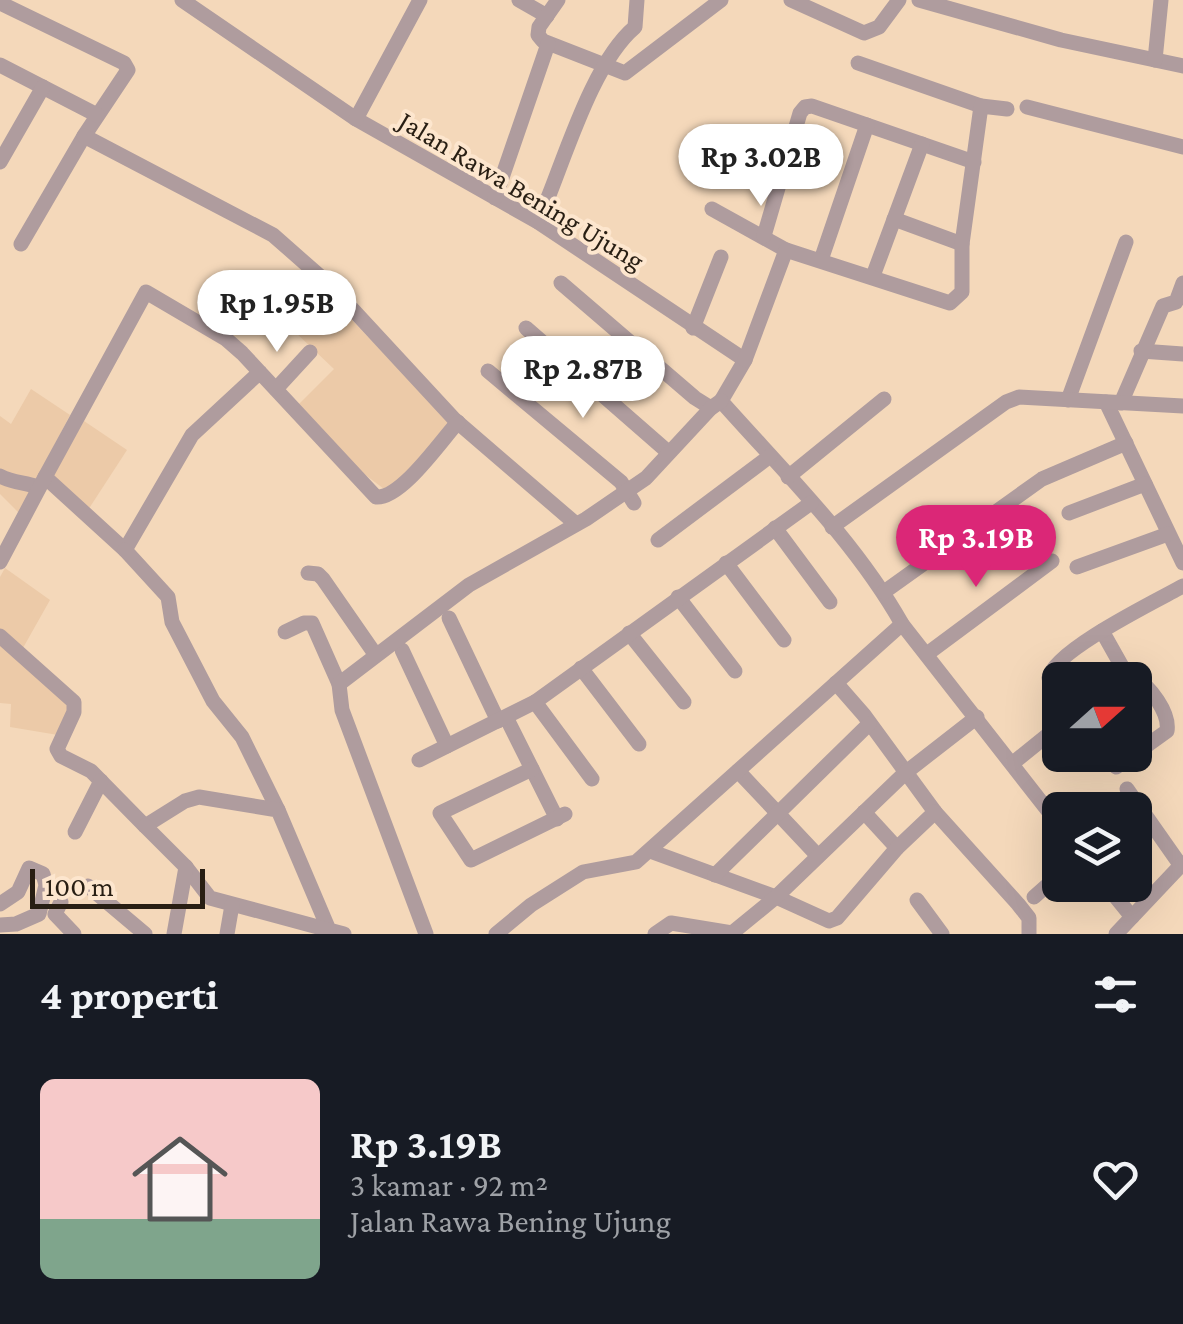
<!DOCTYPE html>
<html lang="id">
<head>
<meta charset="utf-8">
<style>
	:root { --surface:#171b24; --page:#242831; --text:#f1f3f6; --muted:#9ea1a6; --accent:#db2777 }
	body { margin:0; font-family:"Crimson Pro",serif; background:var(--page); color:var(--text); height:100vh; display:flex; flex-direction:column; font-size:38px; white-space:nowrap }
	* { box-sizing:border-box; margin:0 }
	p { font-size:32px; color:var(--muted) }
	.icon { flex:none; width:55px; height:55px; fill:none; stroke:currentColor; stroke-width:2; stroke-linecap:round; stroke-linejoin:round }
	.map { position:relative; height:934px; overflow:hidden }
	.drawer { display:flex; flex-direction:column; background:var(--surface); flex:1 }
	.drawer>* { flex:none }
	.needle { width:65px; rotate:69deg }
	.controls { position:absolute; left:1042px; top:662px; display:grid; gap:20px }
	.controls a { display:grid; place-items:center; width:110px; height:110px; border-radius:15px; background:var(--surface); box-shadow:0 10px 40px #0002; font-size:50px }
	.scale { position:absolute; left:30px; bottom:25px; width:175px; box-sizing:border-box; padding-left:10px; border:5px solid #281e13; border-top:0; font-size:28px; line-height:35px; white-space:nowrap; color:#281e13; -webkit-text-stroke:8px #fde6ce; paint-order:stroke }
	.price { position:absolute; translate:-50% -85px; padding:0 22px; border-radius:35px; background:#fff; color:#222; font-size:32px; line-height:65px; filter:drop-shadow(0 2px 5px #0008) }
	.price::after { content:''; position:absolute; left:50%; top:60px; width:30px; height:22px; margin-left:-15px; background:inherit; clip-path:polygon(0 0,100% 0,50% 100%) }
	.price.current { background:var(--accent); color:#fff }
	ul { padding:0; list-style:none }
	li { display:flex; align-items:center; gap:30px; height:250px; padding:0 40px }
	li span { display:grid; place-items:center; flex:none; width:280px; height:200px; border-radius:15px; color:#555 }
	li>.icon { margin-inline-start:auto }
	span .icon { width:120px; height:120px; fill:#fffc; stroke-width:1 }
	li b { font-size:42px }
	h2 { display:flex; justify-content:space-between; align-items:center; height:120px; padding:0 40px; font-size:42px }
	.map>svg:first-child { display:block }
	.built { fill:#eccaa8 }
	.lines { fill:none; stroke-linecap:round; stroke-linejoin:round }
	.minor { stroke:#af9c9e; stroke-width:15 }
	.labels { text-anchor:middle; stroke-width:8; stroke-linejoin:round; paint-order:stroke }
	.street-label { font-size:28px; fill:#281e13; stroke:#fde6ce }
</style>
</head>
<body>
<div class="map">
<svg width="1183" height="934" viewBox="0 0 1183 934">
	<rect width="100%" height="100%" fill="#f4d8ba"/>
	<g class="built">
		<polygon points="326,293 451,424 388,492 363,473 299,404 334,369 293,330"/>
		<polygon points="31,389 70,415 19,513 0,494 0,416 11,424"/>
		<polygon points="84,421 127,450 88,510 51,478"/>
		<polygon points="5,568 50,600 19,655 71,704 58,735 10,727 11,704 0,703 0,577"/>
	</g>
	<g class="lines">
		<g class="minor">
			<path d="M 182,0 L 356,119 L 538,222 L 745,360 L 721,401 C 784,472 855,541 902,624 L 1060,826"/>
			<polyline points="519,0 547,16"/>
			<polyline points="558,0 539,27 538,35 543,41 625,73 721,0"/>
			<polyline points="791,0 864,33 879,27 899,0"/>
			<polyline points="919,0 1061,40 1183,66"/>
			<polyline points="0,3 124,63 128,70 84,136 21,244"/>
			<polyline points="1155,60 1161,0"/>
			<polyline points="858,63 981,106"/>
			<polyline points="0,65 97,115"/>
			<polyline points="1027,107 1183,147"/>
			<polyline points="356,119 420,0"/>
			<polyline points="84,136 273,235 331,286 455,420 576,524"/>
			<polyline points="0,162 43,87"/>
			<polyline points="495,198 548,44"/>
			<polyline points="712,209 786,250"/>
			<polyline points="894,219 962,244"/>
			<path d="M 538,222 C 563,166 590,65 635,27 L 637,0"/>
			<polyline points="764,236 800,113 805,107 812,106 974,162"/>
			<polyline points="821,260 867,125"/>
			<polyline points="873,276 922,144"/>
			<polyline points="561,283 695,398 711,408"/>
			<polyline points="526,328 668,452"/>
			<polyline points="693,328 721,257"/>
			<polyline points="1141,351 1183,354"/>
			<polyline points="745,360 786,250 950,303 962,292 962,244 981,106 1007,109"/>
			<polyline points="488,371 621,482 634,503"/>
			<path d="M 260,372 L 192,435 L 125,550 L 45,477 L 146,292 L 226,339 L 242,353 L 376,497 C 401,499 440,442 458,422"/>
			<polyline points="276,389 310,352"/>
			<polyline points="1068,400 1126,242"/>
			<polyline points="1106,402 1183,563"/>
			<polyline points="1121,403 1163,306 1176,302 1183,283"/>
			<path d="M 0,476 C 13,483 24,482 38,487"/>
			<polyline points="788,477 884,399"/>
			<polyline points="1069,513 1145,484"/>
			<polyline points="832,527 1006,402 1019,397 1183,406"/>
			<polyline points="775,528 830,602"/>
			<polyline points="658,540 770,456"/>
			<polyline points="125,550 168,597 172,622 213,701 242,737 278,810"/>
			<polyline points="0,562 45,477"/>
			<polyline points="726,563 784,640"/>
			<polyline points="1077,567 1168,534"/>
			<polyline points="308,573 318,574 323,579 375,654"/>
			<polyline points="884,592 1042,479 1126,443"/>
			<polyline points="678,597 735,671"/>
			<polyline points="449,618 498,721"/>
			<polyline points="1102,631 1129,679"/>
			<polyline points="285,632 304,623 312,623 339,684"/>
			<polyline points="629,633 684,702"/>
			<polyline points="0,636 74,702 74,712 57,749 61,756 91,771 145,826 185,801 199,797 278,810 329,930 344,934"/>
			<polyline points="402,650 447,746"/>
			<polyline points="927,654 1052,561"/>
			<polyline points="581,668 639,744"/>
			<path d="M 1127,680 L 1134,677 C 1150,686 1170,713 1167,731 L 1135,754"/>
			<polyline points="836,683 864,715 935,812 1018,904 1029,918 1029,934"/>
			<path d="M 1060,692 L 1049,678 C 1053,651 1156,601 1183,586"/>
			<polyline points="535,702 592,779"/>
			<polyline points="506,717 557,819"/>
			<polyline points="419,760 535,702 811,503"/>
			<polyline points="1013,763 1060,725"/>
			<polyline points="1116,767 1133,755"/>
			<polyline points="532,769 440,813 471,860 565,814"/>
			<polyline points="738,771 818,856"/>
			<polyline points="1127,789 1181,866"/>
			<polyline points="864,812 897,848"/>
			<polyline points="145,826 186,867 210,898 329,930"/>
			<polyline points="75,832 101,781"/>
			<polyline points="650,851 776,897 829,921 837,918 897,848 935,812"/>
			<polyline points="715,875 869,724"/>
			<polyline points="1106,885 1132,917"/>
			<polyline points="88,886 145,934"/>
			<polyline points="1034,897 1060,874"/>
			<polyline points="917,900 942,934"/>
			<polyline points="61,902 55,914 74,934"/>
			<polyline points="0,904 18,892 29,868 43,874 46,885 39,914 16,924 0,925"/>
			<polyline points="174,934 186,867"/>
			<polyline points="227,934 232,905"/>
			<polyline points="426,934 342,710 339,684 469,585 586,519 646,478 711,408 721,401"/>
			<polyline points="496,934 531,905 583,872 636,862 902,624"/>
			<polyline points="655,934 671,923 732,933 776,897 905,773 977,717"/>
			<polyline points="1116,934 1183,863"/>
		</g>
	</g>
	<g class="labels">
		<g class="street-label">
			<text transform="translate(522 190) rotate(31)" y="10">Jalan Rawa Bening Ujung</text>
		</g>
	</g>
</svg>
<div class="controls">
<a><svg class="needle" viewBox="-14 -14 28 28"><path d="M0-13l5 13h-10z" fill="#e53935"/><path d="M0 13l5-13h-10z" fill="#9ea1a6"/></svg></a>
<a><svg class="icon" aria-label="layers" viewBox="0 0 24 24"><path d="M12 4l9 5-9 5-9-5zM3 14l9 5 9-5"/></svg></a>
</div>
<div class="scale">100 m</div>
<b class="price" style="left:761px;top:209px">Rp 3.02B</b>
<b class="price" style="left:277px;top:355px">Rp 1.95B</b>
<b class="price" style="left:583px;top:421px">Rp 2.87B</b>
<b class="price current" style="left:976px;top:590px">Rp 3.19B</b>
</div>
<section class="drawer">
<h2>4 properti<svg class="icon" aria-label="filters" viewBox="0 0 24 24"><path d="M4 7h16M4 17h16"/><circle cx="9" cy="7" r="2"/><circle cx="15" cy="17" r="2"/></svg></h2>
<ul>
<li><span style="background:linear-gradient(#f6c9c9 70%,#7fa58c 0)"><svg class="icon" aria-label="home" viewBox="0 0 24 24"><path d="M3 11l9-7 9 7M6 9v11h12V9"/></svg></span><div><b>Rp 3.19B</b><p>3 kamar · 92 m²</p><p>Jalan Rawa Bening Ujung</p></div><svg class="icon" aria-label="heart" viewBox="0 0 24 24"><path d="M12 20l-8-8c-3-5 5-10 8-4 3-6 11-1 8 4z"/></svg></li>
</ul>
</section>
</body>
</html>
